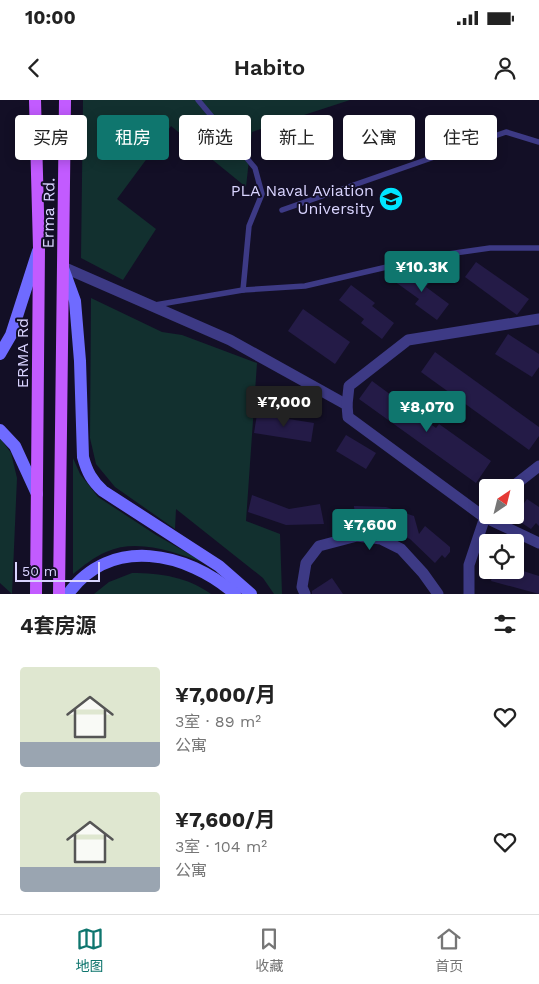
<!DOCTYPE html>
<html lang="zh">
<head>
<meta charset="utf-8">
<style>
	:root { --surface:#fff; --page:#f2f2f2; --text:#222; --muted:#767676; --line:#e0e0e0; --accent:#0f766e }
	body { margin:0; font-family:"Work Sans","Noto Sans SC",sans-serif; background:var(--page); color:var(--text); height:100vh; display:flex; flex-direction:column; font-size:19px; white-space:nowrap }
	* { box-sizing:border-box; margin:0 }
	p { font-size:16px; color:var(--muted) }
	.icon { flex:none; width:28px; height:28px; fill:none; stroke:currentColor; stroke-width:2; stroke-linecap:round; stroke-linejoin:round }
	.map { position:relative; height:494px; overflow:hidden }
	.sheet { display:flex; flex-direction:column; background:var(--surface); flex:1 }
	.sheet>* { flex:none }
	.banner { position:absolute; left:15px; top:15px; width:510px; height:45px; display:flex; gap:10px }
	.needle { width:32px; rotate:35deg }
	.controls { position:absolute; left:479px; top:379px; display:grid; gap:10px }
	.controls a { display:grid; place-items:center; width:45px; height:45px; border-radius:5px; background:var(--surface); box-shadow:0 2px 12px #0003; font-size:25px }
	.scale { position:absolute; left:15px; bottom:12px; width:85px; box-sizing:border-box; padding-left:5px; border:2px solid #d9d4ff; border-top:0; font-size:14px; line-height:18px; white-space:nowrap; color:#d9d4ff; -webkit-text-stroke:4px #130f26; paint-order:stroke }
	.price { position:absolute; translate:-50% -42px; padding:0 11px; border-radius:5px; background:var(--accent); color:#fff; font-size:16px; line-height:32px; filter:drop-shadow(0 1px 2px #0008) }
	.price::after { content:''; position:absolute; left:50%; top:30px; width:15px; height:11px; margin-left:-8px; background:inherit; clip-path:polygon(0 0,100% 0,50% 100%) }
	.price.on { background:#222; color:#fff }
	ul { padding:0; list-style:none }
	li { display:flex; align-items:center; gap:15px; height:125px; padding:0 20px }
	li span { display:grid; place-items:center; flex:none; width:140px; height:100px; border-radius:5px; color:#555 }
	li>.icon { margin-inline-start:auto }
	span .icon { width:60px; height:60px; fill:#fffc; stroke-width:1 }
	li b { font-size:21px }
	h2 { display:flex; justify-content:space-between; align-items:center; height:60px; padding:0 20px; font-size:21px }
	.chip { padding:0 18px; border-radius:5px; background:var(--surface); box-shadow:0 2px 12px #0003; font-size:18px; line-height:45px }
	.chip.on { background:var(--accent); color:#fff }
	.status { display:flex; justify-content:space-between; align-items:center; height:35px; padding:0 25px; background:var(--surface); direction:ltr }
	.status svg { height:14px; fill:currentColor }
	header { display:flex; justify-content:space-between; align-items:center; height:65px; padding:0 20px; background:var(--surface); font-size:22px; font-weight:600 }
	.tab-bar { display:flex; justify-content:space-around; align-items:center; height:70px; border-top:1px solid var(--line); background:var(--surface); font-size:14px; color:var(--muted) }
	.tab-bar a { display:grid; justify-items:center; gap:2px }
	.tab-bar .on { color:var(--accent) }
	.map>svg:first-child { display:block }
	.green { fill:#12302f }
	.building { fill:#241b47 }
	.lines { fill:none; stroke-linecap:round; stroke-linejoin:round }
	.service { stroke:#3d3a85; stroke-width:5.5 }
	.minor { stroke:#3d3a85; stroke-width:11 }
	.secondary { stroke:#6f6bff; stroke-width:12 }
	.primary { stroke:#c25bff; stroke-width:12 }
	.labels { text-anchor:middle; stroke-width:4; stroke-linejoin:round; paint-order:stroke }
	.poi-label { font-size:16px; fill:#d9d4ff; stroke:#130f26; text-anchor:end }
	.street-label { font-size:16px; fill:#d9d4ff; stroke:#130f26 }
</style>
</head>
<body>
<div class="status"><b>10:00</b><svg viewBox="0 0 49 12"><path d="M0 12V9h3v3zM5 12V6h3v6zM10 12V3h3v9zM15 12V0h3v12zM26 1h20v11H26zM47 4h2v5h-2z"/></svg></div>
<header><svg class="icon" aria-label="back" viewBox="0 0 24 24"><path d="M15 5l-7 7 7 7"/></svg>Habito<svg class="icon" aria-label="person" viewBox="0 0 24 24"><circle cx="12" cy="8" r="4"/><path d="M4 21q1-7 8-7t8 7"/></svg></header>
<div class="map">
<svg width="539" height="494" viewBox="0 0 539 494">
	<rect width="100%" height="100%" fill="#130f26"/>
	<g class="green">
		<polygon points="83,0 350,0 252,32 246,87 171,26 117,99 156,129 123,180 81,158"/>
		<polygon points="91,198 162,232 182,235 257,263 246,421 280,434 282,494 274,494 263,478 176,409 175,429 115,387 96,364 90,338"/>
		<polygon points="0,338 11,353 17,378 12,494 0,483"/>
		<path d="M 73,358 L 80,374 L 98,397 L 156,435 L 205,463 C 173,452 138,438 106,452 C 94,457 83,466 73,474 Z"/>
		<path d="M 132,473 C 161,473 187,477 211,494 L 94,494 L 109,482 Z"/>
	</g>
	<g class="building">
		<polygon points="476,162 529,199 517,215 465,177"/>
		<polygon points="407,167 429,183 426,187 449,204 437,220 415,204 419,199 394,181 403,168"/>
		<polygon points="351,185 375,203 372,206 394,223 382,239 361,223 364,219 339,200"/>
		<polygon points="303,209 350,242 335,264 288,231"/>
		<polygon points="508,234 539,254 539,267 532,277 495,254"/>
		<polygon points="435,252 539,327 539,336 529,350 421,272"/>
		<polygon points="372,281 436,328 439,324 491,361 476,383 359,299"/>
		<polygon points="257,314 314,323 311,342 254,333"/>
		<polygon points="346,335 376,353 366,369 336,351"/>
		<polygon points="252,395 289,409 320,404 324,424 286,425 248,412"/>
		<polygon points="527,399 539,407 539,426 536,423 531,429 514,418"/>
		<polygon points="354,406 386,407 414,416 419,434 425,426 450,447 450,452 445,458 442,455 435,463 410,439 386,428 356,428"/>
		<polygon points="494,470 520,470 539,476 539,494 491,481"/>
		<polygon points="332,478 343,494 312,494 312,491"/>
	</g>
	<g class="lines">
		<g class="service">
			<polyline points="198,0 255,68 262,94 249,126 243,190"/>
			<polyline points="282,110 506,32 539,42"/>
			<polyline points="155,205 243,190 305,186 434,156 490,148 539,148"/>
		</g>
		<g class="minor">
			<polyline points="63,167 230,240 347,305"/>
			<polyline points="539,219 408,240 349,286 347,305 348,317 484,417 539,443"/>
			<polyline points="511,388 539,366"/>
			<polyline points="305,494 302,487 306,463 319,446 357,436 381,439 401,449 423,473 438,494"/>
			<polyline points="469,494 469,465 487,411"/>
		</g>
		<g class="secondary">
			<path d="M 63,168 L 75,201 L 80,261 L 83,357 C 87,372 92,381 103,391 L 219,466 L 251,494"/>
			<polyline points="0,254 11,235 38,151"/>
			<polyline points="0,330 15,346 37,394"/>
			<path d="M 68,494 C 111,435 187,452 235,494"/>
		</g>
		<g class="primary">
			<polyline points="35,0 39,148 36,494"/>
			<polyline points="59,494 65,0"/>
		</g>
	</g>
	<defs>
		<g id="university-disc" transform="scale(1.25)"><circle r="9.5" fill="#00e5ff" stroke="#130f26"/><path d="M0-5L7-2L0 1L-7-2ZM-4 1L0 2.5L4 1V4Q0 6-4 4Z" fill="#111"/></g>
	</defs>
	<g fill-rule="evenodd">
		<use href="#university-disc" x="391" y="99"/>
	</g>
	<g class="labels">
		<g class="poi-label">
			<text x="374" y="96">PLA Naval Aviation<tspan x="374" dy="18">University</tspan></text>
		</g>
		<g class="street-label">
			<text transform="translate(48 113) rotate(-89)" y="6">Erma Rd.</text>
			<text transform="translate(22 253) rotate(-90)" y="6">ERMA Rd</text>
		</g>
	</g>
</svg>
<div class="controls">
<a><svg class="needle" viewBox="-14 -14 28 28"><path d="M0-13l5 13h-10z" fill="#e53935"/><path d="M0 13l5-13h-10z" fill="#767676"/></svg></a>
<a><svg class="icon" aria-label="locate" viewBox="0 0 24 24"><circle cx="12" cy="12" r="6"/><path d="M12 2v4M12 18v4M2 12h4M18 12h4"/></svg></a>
</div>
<div class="scale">50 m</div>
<b class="price" style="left:422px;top:193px">¥10.3K</b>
<b class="price on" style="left:284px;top:328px">¥7,000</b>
<b class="price" style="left:427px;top:333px">¥8,070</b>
<b class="price" style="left:370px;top:451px">¥7,600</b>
<div class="banner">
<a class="chip">买房</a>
<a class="chip on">租房</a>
<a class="chip">筛选</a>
<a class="chip">新上</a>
<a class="chip">公寓</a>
<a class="chip">住宅</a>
</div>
</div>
<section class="sheet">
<h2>4套房源<svg class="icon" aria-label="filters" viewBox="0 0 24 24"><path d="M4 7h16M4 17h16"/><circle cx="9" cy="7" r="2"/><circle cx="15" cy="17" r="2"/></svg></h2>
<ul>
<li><span style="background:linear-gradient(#dfe7d0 75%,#9aa5b1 0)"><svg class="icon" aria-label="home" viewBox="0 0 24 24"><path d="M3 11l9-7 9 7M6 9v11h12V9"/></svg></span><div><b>¥7,000/月</b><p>3室 · 89 m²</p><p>公寓</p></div><svg class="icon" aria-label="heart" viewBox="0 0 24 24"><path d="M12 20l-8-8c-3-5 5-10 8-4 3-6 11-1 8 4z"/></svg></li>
<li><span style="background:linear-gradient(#dfe7d0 75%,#9aa5b1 0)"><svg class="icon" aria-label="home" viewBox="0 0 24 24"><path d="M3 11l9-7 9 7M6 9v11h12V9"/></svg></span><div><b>¥7,600/月</b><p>3室 · 104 m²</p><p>公寓</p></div><svg class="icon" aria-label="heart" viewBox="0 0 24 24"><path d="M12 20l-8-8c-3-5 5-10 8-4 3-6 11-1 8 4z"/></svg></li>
</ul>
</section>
<nav class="tab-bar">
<a class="on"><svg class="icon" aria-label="map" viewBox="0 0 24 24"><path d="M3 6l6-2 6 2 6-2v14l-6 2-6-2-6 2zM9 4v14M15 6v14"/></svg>地图</a>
<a><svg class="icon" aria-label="saved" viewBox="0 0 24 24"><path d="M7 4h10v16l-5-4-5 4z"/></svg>收藏</a>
<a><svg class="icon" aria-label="home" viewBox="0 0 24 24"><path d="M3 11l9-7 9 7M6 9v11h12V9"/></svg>首页</a>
</nav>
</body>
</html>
